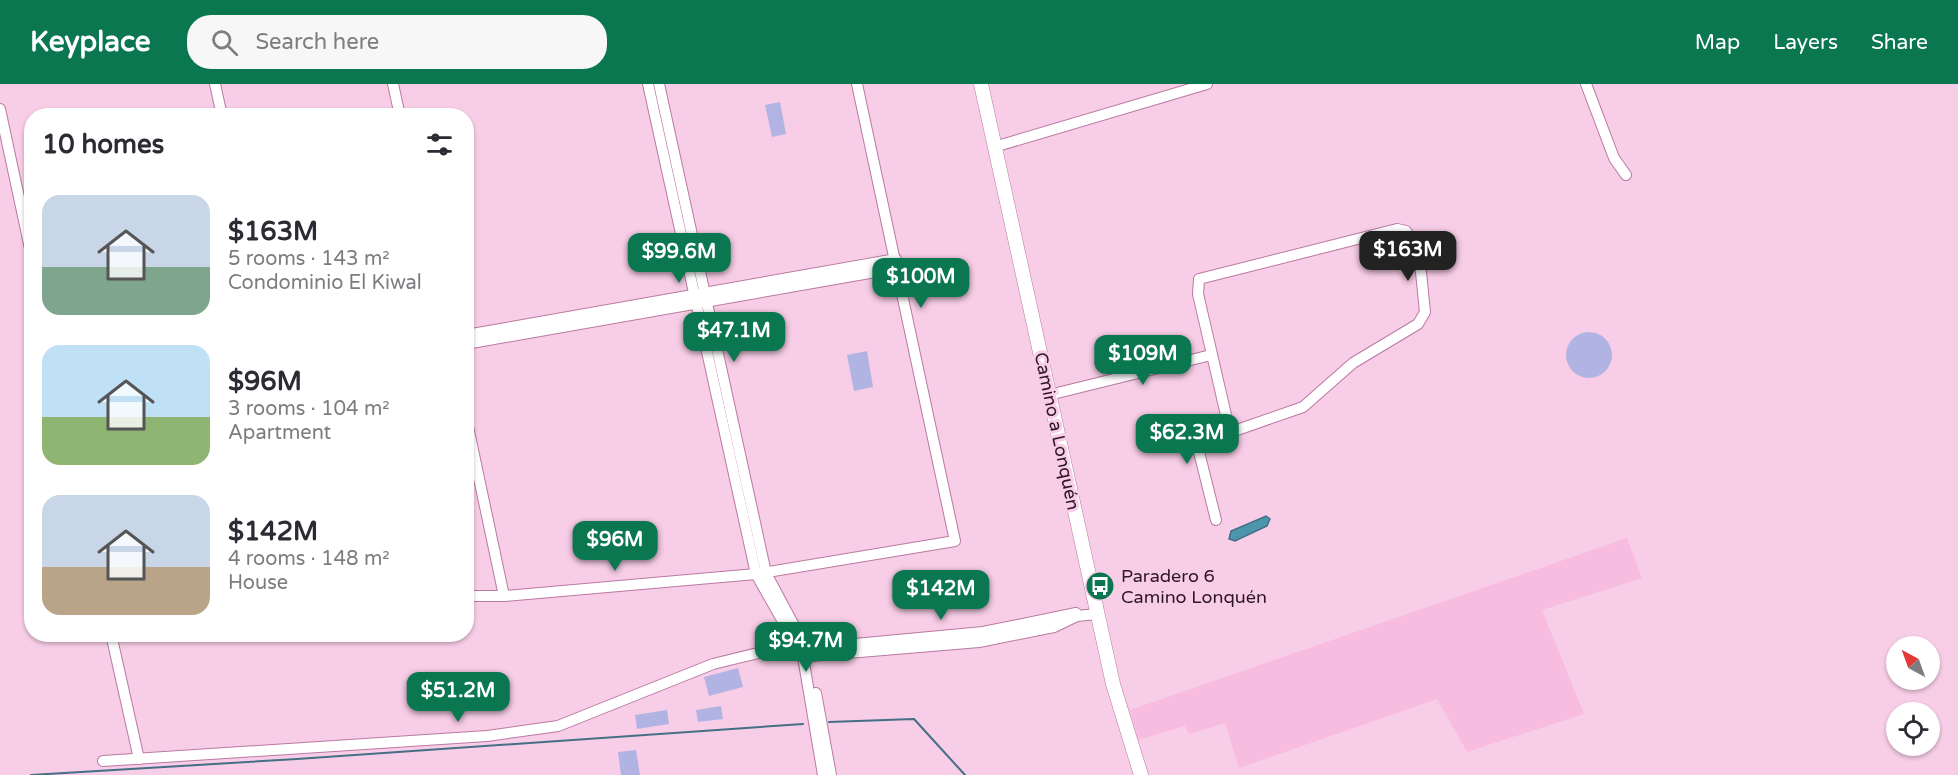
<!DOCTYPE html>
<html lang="en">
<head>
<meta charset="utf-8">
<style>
	:root { --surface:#fff; --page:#f7f7f7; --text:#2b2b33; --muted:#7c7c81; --accent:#0a7750 }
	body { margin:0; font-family:"Varela Round",sans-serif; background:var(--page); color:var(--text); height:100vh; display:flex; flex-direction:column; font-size:22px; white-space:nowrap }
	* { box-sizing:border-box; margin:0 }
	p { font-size:20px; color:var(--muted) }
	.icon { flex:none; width:33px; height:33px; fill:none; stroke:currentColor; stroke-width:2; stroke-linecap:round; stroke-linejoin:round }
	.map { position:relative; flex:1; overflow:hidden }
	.sheet { position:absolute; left:24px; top:24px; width:450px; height:534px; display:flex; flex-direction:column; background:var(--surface); border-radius:24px; box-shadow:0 2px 4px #0004 }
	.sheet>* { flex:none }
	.needle { width:39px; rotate:319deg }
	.controls { position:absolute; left:1886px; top:552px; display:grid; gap:12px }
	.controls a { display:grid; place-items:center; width:54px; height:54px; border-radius:50%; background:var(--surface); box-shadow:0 2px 4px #0004; font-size:30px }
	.price { position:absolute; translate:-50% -51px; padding:0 14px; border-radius:12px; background:var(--accent); color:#fff; font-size:20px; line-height:39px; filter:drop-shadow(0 2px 3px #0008) }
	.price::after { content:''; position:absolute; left:50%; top:36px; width:18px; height:14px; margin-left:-9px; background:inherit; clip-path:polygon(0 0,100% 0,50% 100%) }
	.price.on { background:#222; color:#fff }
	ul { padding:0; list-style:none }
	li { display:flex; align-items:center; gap:18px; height:150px; padding:0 18px }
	li span { display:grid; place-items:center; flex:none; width:168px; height:120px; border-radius:18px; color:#555 }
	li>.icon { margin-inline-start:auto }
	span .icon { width:72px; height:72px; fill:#fffc; stroke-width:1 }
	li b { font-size:26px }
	h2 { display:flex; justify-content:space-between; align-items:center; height:72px; padding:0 18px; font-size:26px }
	header { display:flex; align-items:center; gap:36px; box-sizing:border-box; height:84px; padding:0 30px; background:var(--accent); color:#fff }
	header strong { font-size:28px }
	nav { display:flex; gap:33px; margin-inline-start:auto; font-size:21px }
	.search { width:420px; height:54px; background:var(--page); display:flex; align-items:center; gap:15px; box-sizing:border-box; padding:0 21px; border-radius:24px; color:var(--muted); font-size:22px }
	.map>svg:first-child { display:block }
	.built { fill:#f9bce1 }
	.green { fill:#b1b4e2 }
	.water { fill:#4d95ad; stroke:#446f84; stroke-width:1.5 }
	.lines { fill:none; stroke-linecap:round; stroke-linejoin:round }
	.stream { stroke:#446f84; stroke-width:2 }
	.minor-casing { stroke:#ba79a2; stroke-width:12 }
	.major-casing { stroke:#ba79a2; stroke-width:15 }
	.minor { stroke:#fff; stroke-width:10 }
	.major { stroke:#fff; stroke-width:14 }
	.labels { text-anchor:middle; stroke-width:6; stroke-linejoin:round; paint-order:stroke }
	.street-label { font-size:18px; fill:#2f1626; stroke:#f8cde7 }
	.poi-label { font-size:18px; fill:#2f1626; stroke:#f8cde7; text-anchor:start }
</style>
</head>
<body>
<header>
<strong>Keyplace</strong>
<div class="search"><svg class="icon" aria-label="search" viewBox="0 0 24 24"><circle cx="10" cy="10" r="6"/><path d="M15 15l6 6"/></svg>Search here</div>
<nav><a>Map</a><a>Layers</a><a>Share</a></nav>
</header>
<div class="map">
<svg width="1958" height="691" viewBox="0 0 1958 691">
	<rect width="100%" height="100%" fill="#f8cde7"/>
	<polygon class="built" points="1627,454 1642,494 1542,526 1584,630 1467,668 1437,615 1239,684 1225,639 1189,650 1185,642 1138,656 1130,626"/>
	<g class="green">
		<polygon points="780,18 786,50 772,53 765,21"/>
		<circle cx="1589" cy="271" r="23"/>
		<polygon points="867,267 873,303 854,307 847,271"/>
		<polygon points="738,584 743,603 709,612 704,593"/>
		<polygon points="721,622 723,635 698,638 696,626"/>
		<polygon points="667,626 669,640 637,645 635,631"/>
		<polygon points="636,666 640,691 621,691 618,668"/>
	</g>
	<polygon class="water" points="1266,432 1270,435 1267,442 1235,457 1229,455 1231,447"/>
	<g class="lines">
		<g class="stream">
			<polyline points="829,638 914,635 965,691"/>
			<polyline points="31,691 297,675 803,640"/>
		</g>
		<g class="minor-casing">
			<g id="minor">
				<polyline points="215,0 222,32"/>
				<polyline points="393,0 400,32"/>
				<polyline points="648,0 756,490 798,564"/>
				<polyline points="659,0 766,489 805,562"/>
				<polyline points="1586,0 1614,74 1626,91"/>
				<polyline points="0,25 32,174"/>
				<polyline points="994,63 1207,0"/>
				<polygon points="1397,145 1406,147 1419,169 1425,228 1418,240 1353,279 1303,323 1237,346 1229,344 1198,210 1199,195"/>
				<polyline points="466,251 896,175"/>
				<polyline points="466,260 898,184"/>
				<polyline points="1049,311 1211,271"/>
				<polyline points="466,333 504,512"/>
				<polyline points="1216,436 1199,368 1201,364 1224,355 1230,346"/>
				<polyline points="466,512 504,512 756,490 955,457 857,0"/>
				<polyline points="111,550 139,675"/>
				<polyline points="812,564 983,548 1076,529"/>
				<polyline points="812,572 979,558 1054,543 1077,532 1097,530"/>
				<polyline points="803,573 823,691"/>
				<polyline points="816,609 831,691"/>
				<polyline points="103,677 487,652 558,642 713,580 803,558"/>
			</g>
		</g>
		<g class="major-casing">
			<polyline id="major" points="981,0 1113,600 1141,691"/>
		</g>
		<use href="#minor" class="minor"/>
		<use href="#major" class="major"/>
	</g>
	<defs>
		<g id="bus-disc" transform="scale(1.5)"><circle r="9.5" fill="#0a7750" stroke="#f8cde7"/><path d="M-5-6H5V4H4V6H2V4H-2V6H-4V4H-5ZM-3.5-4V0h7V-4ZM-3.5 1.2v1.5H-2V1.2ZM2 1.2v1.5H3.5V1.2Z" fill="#fff"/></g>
	</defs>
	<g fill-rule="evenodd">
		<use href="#bus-disc" x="1100" y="502"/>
	</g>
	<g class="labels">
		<g class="street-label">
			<text transform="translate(1057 347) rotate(78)" y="6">Camino a Lonquén</text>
		</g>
		<g class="poi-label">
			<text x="1121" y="498">Paradero 6<tspan x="1121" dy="21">Camino Lonquén</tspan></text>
		</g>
	</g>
</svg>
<div class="controls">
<a><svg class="needle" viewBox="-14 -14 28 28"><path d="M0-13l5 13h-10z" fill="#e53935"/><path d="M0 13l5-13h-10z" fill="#7c7c81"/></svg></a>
<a><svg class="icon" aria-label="locate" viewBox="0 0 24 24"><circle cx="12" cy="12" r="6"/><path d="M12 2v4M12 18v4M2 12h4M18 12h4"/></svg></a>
</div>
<b class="price on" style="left:1408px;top:198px">$163M</b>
<b class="price" style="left:679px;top:200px">$99.6M</b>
<b class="price" style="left:921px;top:225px">$100M</b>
<b class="price" style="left:734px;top:279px">$47.1M</b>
<b class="price" style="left:1143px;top:302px">$109M</b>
<b class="price" style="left:1187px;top:381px">$62.3M</b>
<b class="price" style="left:615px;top:488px">$96M</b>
<b class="price" style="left:941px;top:537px">$142M</b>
<b class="price" style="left:806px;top:589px">$94.7M</b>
<b class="price" style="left:458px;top:639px">$51.2M</b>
<section class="sheet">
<h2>10 homes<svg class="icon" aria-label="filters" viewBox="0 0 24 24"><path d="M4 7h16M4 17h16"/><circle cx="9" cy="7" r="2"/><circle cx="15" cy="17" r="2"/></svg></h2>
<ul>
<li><span style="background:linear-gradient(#c9d6e8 60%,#7fa58c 0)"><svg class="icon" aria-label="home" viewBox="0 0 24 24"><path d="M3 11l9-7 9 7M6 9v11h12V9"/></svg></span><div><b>$163M</b><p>5 rooms · 143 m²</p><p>Condominio El Kiwal</p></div></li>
<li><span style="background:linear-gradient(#bfe0f5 60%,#8fb573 0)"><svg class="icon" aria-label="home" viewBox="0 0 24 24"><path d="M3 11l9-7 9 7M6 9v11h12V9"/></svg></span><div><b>$96M</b><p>3 rooms · 104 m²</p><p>Apartment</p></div></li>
<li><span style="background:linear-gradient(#c9d6e8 60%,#b9a48a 0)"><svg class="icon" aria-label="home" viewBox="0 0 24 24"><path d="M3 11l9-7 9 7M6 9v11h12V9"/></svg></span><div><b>$142M</b><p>4 rooms · 148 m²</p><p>House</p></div></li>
</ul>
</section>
</div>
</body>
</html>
